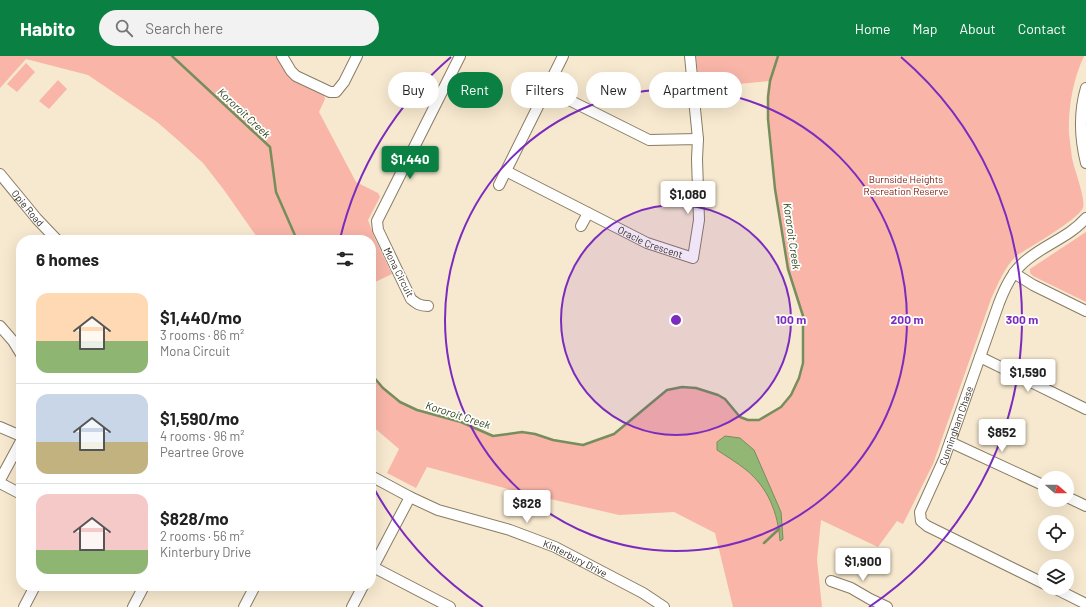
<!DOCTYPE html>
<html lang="en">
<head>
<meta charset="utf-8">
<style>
	:root { --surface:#fff; --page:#f2f2f2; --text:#222; --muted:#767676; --line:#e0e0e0; --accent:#0b8043 }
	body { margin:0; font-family:Barlow,sans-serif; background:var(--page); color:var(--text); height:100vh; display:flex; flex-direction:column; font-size:15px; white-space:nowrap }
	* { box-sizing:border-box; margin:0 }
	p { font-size:13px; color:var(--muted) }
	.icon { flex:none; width:22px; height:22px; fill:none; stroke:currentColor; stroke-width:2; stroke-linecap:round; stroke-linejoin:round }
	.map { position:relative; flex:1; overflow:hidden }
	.drawer { position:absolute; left:16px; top:179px; width:360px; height:356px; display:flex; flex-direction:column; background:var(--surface); border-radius:16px; box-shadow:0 4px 16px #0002 }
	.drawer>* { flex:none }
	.banner { position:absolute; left:388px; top:16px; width:380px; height:36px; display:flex; gap:8px }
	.needle { width:26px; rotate:110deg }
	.controls { position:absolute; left:1038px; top:415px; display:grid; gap:8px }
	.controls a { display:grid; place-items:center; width:36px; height:36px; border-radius:50%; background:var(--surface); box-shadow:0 4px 16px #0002; font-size:20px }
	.price { position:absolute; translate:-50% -34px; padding:0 9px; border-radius:4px; background:#fff; color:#222; font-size:13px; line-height:26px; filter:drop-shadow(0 1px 2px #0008) }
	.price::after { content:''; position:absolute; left:50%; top:24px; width:12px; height:9px; margin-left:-6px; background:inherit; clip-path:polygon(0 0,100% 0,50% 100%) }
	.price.active { background:var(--accent); color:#fff }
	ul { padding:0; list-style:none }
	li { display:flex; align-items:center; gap:12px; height:100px; padding:0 20px }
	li+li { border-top:1px solid var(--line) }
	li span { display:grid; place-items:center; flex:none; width:112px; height:80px; border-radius:12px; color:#555 }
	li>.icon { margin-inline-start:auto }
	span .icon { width:48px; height:48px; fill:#fffc; stroke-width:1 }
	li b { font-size:17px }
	h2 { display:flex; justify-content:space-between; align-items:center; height:48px; padding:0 20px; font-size:17px }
	.tag { padding:0 14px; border-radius:18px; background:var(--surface); box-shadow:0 4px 16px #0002; font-size:14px; line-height:36px }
	.tag.active { background:var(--accent); color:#fff }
	header { display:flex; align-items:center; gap:24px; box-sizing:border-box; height:56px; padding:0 20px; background:var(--accent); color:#fff }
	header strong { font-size:19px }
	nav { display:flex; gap:22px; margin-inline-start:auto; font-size:14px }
	.search { width:280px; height:36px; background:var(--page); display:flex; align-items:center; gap:10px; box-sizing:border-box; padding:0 14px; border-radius:22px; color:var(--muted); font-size:15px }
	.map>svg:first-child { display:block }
	.green { fill:#f8b5a8 }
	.water { fill:#92b774; stroke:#768e5c }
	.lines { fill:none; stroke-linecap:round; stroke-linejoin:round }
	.stream { stroke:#768e5c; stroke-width:2.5 }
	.minor-casing { stroke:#897c64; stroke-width:12 }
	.minor { stroke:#fff; stroke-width:10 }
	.ring { fill:none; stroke:#7b2cbf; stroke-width:2 }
	.labels { text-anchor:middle; stroke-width:3.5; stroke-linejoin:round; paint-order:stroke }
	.park-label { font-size:10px; fill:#741508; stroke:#fff }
	.street-label { font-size:10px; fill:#332d23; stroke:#fff }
	.water-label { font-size:11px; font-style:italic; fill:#2b4314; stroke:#fff }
	.centre { fill:#7b2cbf; stroke:#fff; stroke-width:2 }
	.ring-label { font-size:12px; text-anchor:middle; font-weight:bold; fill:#7b2cbf; stroke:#fff; stroke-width:3.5; stroke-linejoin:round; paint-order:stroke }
</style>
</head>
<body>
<header>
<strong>Habito</strong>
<div class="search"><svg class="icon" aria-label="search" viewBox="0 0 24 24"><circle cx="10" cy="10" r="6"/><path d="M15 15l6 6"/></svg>Search here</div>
<nav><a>Home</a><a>Map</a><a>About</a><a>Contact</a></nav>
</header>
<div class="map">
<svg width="1086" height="551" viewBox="0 0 1086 551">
	<rect width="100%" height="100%" fill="#f7e9cf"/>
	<g class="green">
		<polygon points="0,0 276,0 290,22 324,39 325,43 319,56 356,126 378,137 380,141 368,164 375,183 392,218 371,228 371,184 259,184 224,134 203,107 179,85 157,66 88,19 26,3 0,32"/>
		<path d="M 696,0 L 1084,0 C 1073,23 1068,52 1069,78 C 1070,86 1071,94 1072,102 C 1074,113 1086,143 1083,152 C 1076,165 1030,191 1016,200 C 1004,212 998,228 991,243 L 933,408 L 903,468 L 897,465 L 878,491 L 821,464 L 817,504 L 822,551 L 733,551 L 715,477 L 674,456 L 619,459 L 512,434 L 427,411 L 416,432 L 387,417 L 399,393 L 371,369 L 371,318 L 383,332 L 400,346 L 417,354 L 461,366 L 493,380 L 522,376 L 535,378 L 553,384 L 583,389 L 614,378 L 667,334 L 682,331 L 696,332 L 718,339 L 725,343 L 740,361 L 748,364 L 759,364 L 781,351 L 791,339 L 799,322 L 803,307 L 803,260 L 788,213 L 775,133 L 768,63 L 768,41 L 770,25 L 699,32 Z"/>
		<polygon points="26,7 35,16 17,36 7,28"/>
		<polygon points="58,24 67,33 49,53 39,45"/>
		<polygon points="1086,176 1086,246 1033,220 1030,217 1030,213"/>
	</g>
	<path class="water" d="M 725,380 L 740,382 L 754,394 L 781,456 L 783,483 L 780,485 C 778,457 768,431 745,413 C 736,406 726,400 717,394 L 717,386 Z"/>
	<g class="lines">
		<g class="stream">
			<polyline points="172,0 270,91 276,136 297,184"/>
			<polyline points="371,318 383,332 400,346 417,354 461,366 493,380 522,376 535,378 553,384 583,389 614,378 667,334 682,331 696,332 718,339 725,343 740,361 748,364 759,364 781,351 791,339 799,322 803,307 803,260 788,213 775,133 768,63 768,41 770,25 778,0"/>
			<polyline points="764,487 779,473"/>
		</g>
		<g class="minor-casing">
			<g id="minor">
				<polyline points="282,0 291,15 296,20 330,36 336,36 344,26 357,0"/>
				<polyline points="690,0 693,31"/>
				<path d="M 1086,32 C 1079,56 1080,83 1086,107"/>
				<polyline points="693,33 698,83"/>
				<path id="s1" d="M 506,115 L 647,187 L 693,202 L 699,164 L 697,103 L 698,83 L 649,84 L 547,33"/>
				<path id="s2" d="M 0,118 L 37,163 L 57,184"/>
				<polyline points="499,129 563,0"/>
				<polyline points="581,170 588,157"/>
				<polyline points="1014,217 1033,229 1086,255"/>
				<path d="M 428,250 C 420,250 417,248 411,243 L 378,174 L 377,165 L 460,0"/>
				<polyline points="0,270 13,285 21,298"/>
				<polyline points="980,301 1086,353"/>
				<polyline points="0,371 21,380"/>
				<polyline points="950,386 1045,430"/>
				<path id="s3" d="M 371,420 L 410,441 L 438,454 L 510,474 L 555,491 L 643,537 L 664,551"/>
				<polyline points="0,424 21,385"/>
				<polyline points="0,427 21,438"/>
				<polyline points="1067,441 1086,450"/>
				<polyline points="373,511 450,551"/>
				<polyline points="371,515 410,441"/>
				<polyline points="831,525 851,532 870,543 887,551"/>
				<path id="s4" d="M 1045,528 L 927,470 L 921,465 L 920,456 L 944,403 L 999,247 C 1004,234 1010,220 1020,210 C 1039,190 1068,183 1086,162"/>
				<polyline points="1054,532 1086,548"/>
				<polyline points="24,551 35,530"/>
				<polyline points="133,551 144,530"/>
				<polyline points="244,551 255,530"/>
				<polyline points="352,551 363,530"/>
			</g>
		</g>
		<use href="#minor" class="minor"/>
	</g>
	<circle cx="676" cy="264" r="115" fill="#7b2cbf" fill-opacity=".12"/>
	<g class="ring">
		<circle cx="676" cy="264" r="115"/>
		<circle cx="676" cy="264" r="231"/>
		<path d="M483 551A346 346 0 0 1 372 429M340 183A346 346 0 0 1 451 1M901 1A346 346 0 0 1 869 551"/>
	</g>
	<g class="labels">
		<g class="park-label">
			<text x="906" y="127">Burnside Heights<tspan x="906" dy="12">Recreation Reserve</tspan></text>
		</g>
		<g class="street-label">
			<text dy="4" stroke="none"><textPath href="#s2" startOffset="44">Opie Road</textPath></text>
			<text dy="4" stroke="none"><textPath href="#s1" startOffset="161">Oracle Crescent</textPath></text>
			<text transform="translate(399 216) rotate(63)" y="4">Mona Circuit</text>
			<text dy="4" stroke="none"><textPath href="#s4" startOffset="242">Cunningham Chase</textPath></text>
			<text dy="4" stroke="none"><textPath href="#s3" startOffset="221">Kinterbury Drive</textPath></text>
		</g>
		<g class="water-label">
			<text transform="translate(244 57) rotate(43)" y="4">Kororoit Creek</text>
			<text transform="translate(792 180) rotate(82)" y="4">Kororoit Creek</text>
			<text transform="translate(458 359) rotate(18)" y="4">Kororoit Creek</text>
		</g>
	</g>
	<circle cx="676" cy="264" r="6" class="centre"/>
	<g class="ring-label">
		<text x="791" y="268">100 m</text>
		<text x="907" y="268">200 m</text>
		<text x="1022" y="268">300 m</text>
	</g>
</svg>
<div class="controls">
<a><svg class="needle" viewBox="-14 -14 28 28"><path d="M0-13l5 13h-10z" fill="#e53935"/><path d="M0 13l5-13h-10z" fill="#767676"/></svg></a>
<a><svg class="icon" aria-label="locate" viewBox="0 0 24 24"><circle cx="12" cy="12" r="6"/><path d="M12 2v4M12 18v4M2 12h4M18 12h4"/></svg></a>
<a><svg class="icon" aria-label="layers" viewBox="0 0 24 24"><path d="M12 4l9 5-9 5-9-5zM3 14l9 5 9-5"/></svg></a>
</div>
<b class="price active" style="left:410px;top:124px">$1,440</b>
<b class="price" style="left:688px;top:159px">$1,080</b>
<b class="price" style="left:1028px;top:337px">$1,590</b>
<b class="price" style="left:1002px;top:397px">$852</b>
<b class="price" style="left:527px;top:468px">$828</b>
<b class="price" style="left:863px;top:526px">$1,900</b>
<div class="banner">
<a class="tag">Buy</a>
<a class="tag active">Rent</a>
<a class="tag">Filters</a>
<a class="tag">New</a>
<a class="tag">Apartment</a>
</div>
<section class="drawer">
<h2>6 homes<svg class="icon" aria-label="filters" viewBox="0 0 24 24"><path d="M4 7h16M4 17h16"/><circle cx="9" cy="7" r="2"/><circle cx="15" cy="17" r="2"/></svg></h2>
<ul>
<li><span style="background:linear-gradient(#ffd9b3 60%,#8fb573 0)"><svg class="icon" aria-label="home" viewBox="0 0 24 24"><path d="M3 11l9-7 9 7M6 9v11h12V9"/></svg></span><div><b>$1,440/mo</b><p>3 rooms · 86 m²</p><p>Mona Circuit</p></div></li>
<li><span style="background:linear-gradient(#c9d6e8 60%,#c2b280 0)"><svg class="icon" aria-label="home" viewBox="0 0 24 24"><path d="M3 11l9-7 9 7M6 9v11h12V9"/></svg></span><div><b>$1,590/mo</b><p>4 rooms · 96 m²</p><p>Peartree Grove</p></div></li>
<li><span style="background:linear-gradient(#f6c9c9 70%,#8fb573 0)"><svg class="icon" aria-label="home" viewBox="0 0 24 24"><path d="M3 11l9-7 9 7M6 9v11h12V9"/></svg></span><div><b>$828/mo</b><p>2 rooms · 56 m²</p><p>Kinterbury Drive</p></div></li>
</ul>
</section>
</div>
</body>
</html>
